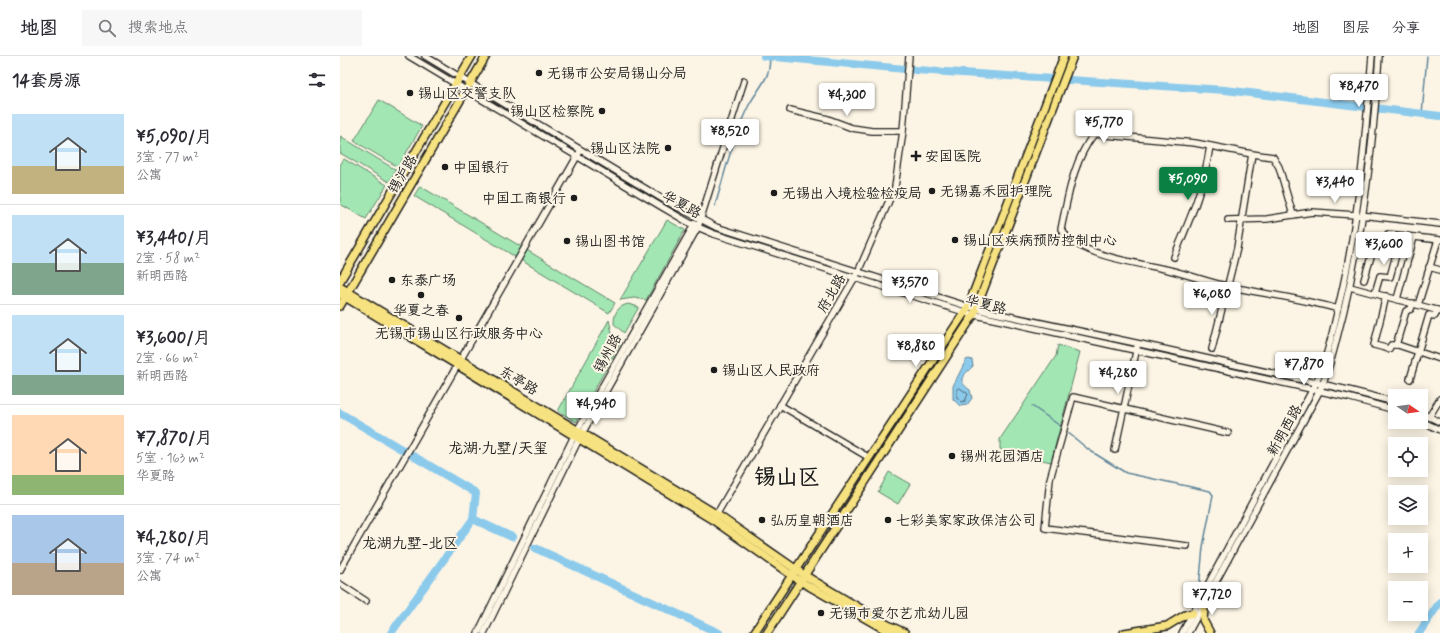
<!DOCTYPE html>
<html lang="zh">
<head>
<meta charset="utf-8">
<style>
	:root { --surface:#fff; --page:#f7f7f7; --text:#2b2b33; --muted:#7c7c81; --line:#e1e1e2; --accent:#0b8043 }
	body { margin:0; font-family:Mynerve,"LXGW WenKai TC",sans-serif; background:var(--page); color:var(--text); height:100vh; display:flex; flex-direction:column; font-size:15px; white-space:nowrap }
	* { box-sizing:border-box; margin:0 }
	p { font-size:13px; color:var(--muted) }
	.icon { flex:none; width:22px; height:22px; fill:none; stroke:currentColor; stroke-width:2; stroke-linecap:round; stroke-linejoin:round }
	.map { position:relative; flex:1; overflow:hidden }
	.details { display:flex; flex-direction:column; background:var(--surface); width:340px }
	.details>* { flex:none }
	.needle { width:26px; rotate:103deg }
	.buttons { position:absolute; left:1048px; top:333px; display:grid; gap:8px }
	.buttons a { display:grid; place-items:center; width:40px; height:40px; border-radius:0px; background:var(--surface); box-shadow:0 2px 10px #0003; font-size:20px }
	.price { position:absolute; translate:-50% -34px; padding:0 9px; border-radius:4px; background:#fff; color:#222; font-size:13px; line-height:26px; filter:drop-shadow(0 1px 2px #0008) }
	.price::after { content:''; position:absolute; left:50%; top:24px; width:12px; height:9px; margin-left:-6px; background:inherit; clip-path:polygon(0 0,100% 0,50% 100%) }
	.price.current { background:var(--accent); color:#fff }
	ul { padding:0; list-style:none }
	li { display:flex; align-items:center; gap:12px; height:100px; padding:0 12px }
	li+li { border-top:1px solid var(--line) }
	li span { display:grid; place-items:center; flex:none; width:112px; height:80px; border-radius:0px; color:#555 }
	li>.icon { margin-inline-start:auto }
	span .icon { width:48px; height:48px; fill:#fffc; stroke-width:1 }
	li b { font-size:17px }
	h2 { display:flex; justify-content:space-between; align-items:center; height:48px; padding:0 12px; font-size:17px }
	header { display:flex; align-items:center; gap:24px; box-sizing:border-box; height:56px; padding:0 20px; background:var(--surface); border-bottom:1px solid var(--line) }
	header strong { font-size:19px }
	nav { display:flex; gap:22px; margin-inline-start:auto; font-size:14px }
	.search { width:280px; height:36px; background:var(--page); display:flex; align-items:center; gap:10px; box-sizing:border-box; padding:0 14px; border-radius:0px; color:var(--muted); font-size:15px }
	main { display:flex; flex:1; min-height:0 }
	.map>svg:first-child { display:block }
	.green { fill:#a2e7b3; stroke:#5f8268 }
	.water { fill:#8ccaec; stroke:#5f8499 }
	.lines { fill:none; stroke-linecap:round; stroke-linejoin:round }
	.shore { stroke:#49626f; stroke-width:1 }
	.stream { stroke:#5f8499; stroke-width:1.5 }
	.river { stroke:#8ccaec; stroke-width:8 }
	.minor-casing { stroke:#1c1c1c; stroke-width:8 }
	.major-casing { stroke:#1c1c1c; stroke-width:10 }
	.minor { stroke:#fcf5e5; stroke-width:5.5 }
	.major { stroke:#f7e281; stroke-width:7 }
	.poi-dot { fill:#1c1c1c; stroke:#fcf5e5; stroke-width:1.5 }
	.labels { text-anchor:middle; stroke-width:4; stroke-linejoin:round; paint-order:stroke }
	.poi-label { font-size:14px; fill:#1c1c1c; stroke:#fcf5e5; text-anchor:start }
	.street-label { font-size:14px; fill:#1c1c1c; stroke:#fcf5e5 }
	.neighbourhood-label { font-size:15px; fill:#1c1c1c; stroke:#fcf5e5 }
	.town-label { font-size:22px; font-weight:bold; fill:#1c1c1c; stroke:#fcf5e5 }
</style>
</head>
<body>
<header>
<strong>地图</strong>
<div class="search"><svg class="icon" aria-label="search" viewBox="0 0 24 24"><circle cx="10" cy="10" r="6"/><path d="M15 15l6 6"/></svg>搜索地点</div>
<nav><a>地图</a><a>图层</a><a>分享</a></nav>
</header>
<main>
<section class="details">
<h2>14套房源<svg class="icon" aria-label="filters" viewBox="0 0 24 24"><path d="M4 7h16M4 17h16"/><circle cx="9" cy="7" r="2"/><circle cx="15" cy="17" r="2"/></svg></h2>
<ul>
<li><span style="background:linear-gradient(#bfe0f5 65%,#c2b280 0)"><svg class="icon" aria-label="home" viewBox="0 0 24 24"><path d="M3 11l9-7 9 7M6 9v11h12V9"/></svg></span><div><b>¥5,090/月</b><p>3室 · 77 m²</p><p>公寓</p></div></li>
<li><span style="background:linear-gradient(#bfe0f5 60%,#7fa58c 0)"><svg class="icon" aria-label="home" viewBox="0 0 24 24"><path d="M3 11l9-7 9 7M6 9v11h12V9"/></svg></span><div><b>¥3,440/月</b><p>2室 · 58 m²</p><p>新明西路</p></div></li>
<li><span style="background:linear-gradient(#bfe0f5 75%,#7fa58c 0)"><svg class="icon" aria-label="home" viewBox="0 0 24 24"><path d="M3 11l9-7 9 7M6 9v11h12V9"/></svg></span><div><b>¥3,600/月</b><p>2室 · 66 m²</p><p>新明西路</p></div></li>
<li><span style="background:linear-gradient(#ffd9b3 75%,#8fb573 0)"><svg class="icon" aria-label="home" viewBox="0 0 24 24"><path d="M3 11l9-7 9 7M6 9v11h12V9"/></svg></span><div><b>¥7,870/月</b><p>5室 · 163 m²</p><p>华夏路</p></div></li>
<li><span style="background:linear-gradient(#a9c7e8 60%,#b9a48a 0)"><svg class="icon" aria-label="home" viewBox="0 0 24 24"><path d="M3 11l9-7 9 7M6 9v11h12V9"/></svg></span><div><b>¥4,280/月</b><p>3室 · 74 m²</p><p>公寓</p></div></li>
</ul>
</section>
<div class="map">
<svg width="1100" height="577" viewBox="0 0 1100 577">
	<rect width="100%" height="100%" fill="#fcf5e5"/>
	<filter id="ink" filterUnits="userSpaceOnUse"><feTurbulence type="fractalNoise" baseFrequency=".025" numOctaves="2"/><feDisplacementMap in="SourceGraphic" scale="8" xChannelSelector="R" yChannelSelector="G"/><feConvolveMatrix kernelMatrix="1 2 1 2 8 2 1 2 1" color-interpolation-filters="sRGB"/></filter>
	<g filter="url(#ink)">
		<g class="green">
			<polygon points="39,44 82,70 58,111 14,85"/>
			<polygon points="0,80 56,114 49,126 0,97"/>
			<polygon points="4,103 47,129 26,163 0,148 0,109"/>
			<polygon points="80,130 275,247 269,257 74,140"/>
			<polygon points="327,164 345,174 306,244 294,242 280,244"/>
			<path d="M 288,248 L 299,251 L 284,277 L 274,268 C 274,257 277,251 288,248 Z"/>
			<polygon points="269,264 272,277 281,286 236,366 218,355"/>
			<polygon points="718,289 740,296 711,406 667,396 660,393 660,383 716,300"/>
			<polygon points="549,416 570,428 558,448 538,436"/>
		</g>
		<path class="water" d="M 629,303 L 632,304 L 633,310 C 624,320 615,323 630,334 L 632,342 L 627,349 L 620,350 L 613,343 L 613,330 L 626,304 Z"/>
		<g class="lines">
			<polygon class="shore" points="620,332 628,338 625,345 621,346 617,342 617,333"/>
			<g class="stream">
				<polyline points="1082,58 1087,0"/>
				<path d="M 375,150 C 385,117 393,80 409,49 C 418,32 433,20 429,0"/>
				<polyline points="692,350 723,372"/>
				<polyline points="726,375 749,394 786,417 870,435 873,439 863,491 859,533"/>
			</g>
			<g class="river">
				<polyline points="424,0 576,14 885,34 1100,60"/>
				<polyline points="0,357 136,437 133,463"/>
				<polyline points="195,492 379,577"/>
				<polyline points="51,577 133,463 172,481"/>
				<polyline points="1079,577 1100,546"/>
			</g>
			<g class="minor-casing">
				<g id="minor">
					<polyline points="69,0 322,151 353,169 374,178 631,258 1007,341 1055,354"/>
					<polyline points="85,0 326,145 376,171 636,253 819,292 1008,334 1055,346"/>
					<polyline points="450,54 488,63 512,72 532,75 563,75"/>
					<polyline points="912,98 933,101 939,111 953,159"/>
					<polyline points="888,164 927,163 972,156 1030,160 1100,168"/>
					<path d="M 834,201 C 850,163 864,132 870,90"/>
					<polyline points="1089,211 1100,214"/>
					<polyline points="1024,224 1036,184 1046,187 1048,178 1100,184"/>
					<polyline points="1010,231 1100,255"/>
					<polyline points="1035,237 1040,220 1050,221 1061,180"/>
					<polyline points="1046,240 1034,289 1049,293 1051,289 1058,289 1100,303"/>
					<polyline points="1057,243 1074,181"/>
					<polyline points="1078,249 1098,184"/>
					<polyline points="1056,289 1066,255 1071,253 1073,247"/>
					<path d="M 872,293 L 897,192 L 912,98 L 855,87 L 754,78 C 733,105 728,141 721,173 C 736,200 800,207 829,214 C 850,219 870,227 891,231 C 926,238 964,243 998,253"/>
					<polyline points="1070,323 1089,259 1095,260 1097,254"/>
					<polyline points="440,349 528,401"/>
					<polyline points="1081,357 1100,366"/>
					<polyline points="1089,361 1100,343"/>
					<polyline points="1081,365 1100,374"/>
					<polyline points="775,394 797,291"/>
					<polyline points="375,461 518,216 555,131 563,75 569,0"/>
					<polyline points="847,490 705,472 710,423 733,341 888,377"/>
					<polyline points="0,514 239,97"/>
					<polyline points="0,528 26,545"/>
					<polyline points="138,577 234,380 355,167"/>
					<polyline points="144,577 239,383 358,171 404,25"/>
					<path d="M 842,577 L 976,327 C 987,302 993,275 999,248 C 1019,166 1025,83 1032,0"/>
					<path d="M 848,577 L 979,336 C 991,311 996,284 1003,258 C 1024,173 1033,87 1039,0"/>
				</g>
			</g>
			<g class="major-casing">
				<g id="major">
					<polyline points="0,225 132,0"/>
					<polyline points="0,231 376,458 464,519 548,569 565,577"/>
					<polyline points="0,238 373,464 460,525 551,577"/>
					<polyline points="0,250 146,0"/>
					<polyline points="865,545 863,564 870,577"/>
					<polyline points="414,577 628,251 724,0"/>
					<polyline points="427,577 634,258 733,0"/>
					<polyline points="784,577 827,570 845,559 853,557"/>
				</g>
			</g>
			<use href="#minor" class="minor"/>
			<use href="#major" class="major"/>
		</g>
	</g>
	<g class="poi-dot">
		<circle cx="199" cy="17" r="4"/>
		<circle cx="70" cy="37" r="4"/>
		<circle cx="262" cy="55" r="4"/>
		<circle cx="328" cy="92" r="4"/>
		<path d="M574 94h4v4h4v4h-4v4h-4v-4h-4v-4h4z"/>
		<circle cx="105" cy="111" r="4"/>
		<circle cx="592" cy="135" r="4"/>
		<circle cx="434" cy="137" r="4"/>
		<circle cx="234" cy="142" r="4"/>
		<circle cx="615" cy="184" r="4"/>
		<circle cx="227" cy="185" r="4"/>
		<circle cx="52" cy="224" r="4"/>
		<circle cx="81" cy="239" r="4"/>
		<circle cx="119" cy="262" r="4"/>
		<circle cx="374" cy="314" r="4"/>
		<circle cx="612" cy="400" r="4"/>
		<circle cx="422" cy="464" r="4"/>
		<circle cx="548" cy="464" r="4"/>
		<circle cx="481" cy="557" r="4"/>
	</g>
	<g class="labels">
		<g class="poi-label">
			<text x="207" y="22">无锡市公安局锡山分局</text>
			<text x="78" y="42">锡山区交警支队</text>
			<text x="254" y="60" text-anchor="end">锡山区检察院</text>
			<text x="320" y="97" text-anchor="end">锡山区法院</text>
			<text x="585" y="105">安国医院</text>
			<text x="113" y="116">中国银行</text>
			<text x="600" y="140">无锡嘉禾园护理院</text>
			<text x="442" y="142">无锡出入境检验检疫局</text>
			<text x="226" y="147" text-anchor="end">中国工商银行</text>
			<text x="623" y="189">锡山区疾病预防控制中心</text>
			<text x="235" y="190">锡山图书馆</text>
			<text x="60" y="229">东泰广场</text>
			<text x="81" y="259" text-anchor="middle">华夏之春</text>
			<text x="119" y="282" text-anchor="middle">无锡市锡山区行政服务中心</text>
			<text x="382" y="319">锡山区人民政府</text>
			<text x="620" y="405">锡州花园酒店</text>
			<text x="430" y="469">弘历皇朝酒店</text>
			<text x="556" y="469">七彩美家家政保洁公司</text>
			<text x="489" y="562">无锡市爱尔艺术幼儿园</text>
		</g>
		<g class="street-label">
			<text transform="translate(62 118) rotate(-59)" y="5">锡沪路</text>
			<text transform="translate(342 148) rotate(29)" y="5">华夏路</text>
			<text transform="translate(491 237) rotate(-60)" y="5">府北路</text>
			<text transform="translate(646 248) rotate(14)" y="5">华夏路</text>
			<text transform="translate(267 297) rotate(-61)" y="5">锡州路</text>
			<text transform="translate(179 324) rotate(31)" y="5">东亭路</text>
			<text transform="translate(944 374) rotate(-61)" y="5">新明西路</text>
		</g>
		<g class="neighbourhood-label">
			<text x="158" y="397">龙湖·九墅/天玺</text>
			<text x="70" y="492">龙湖九墅-北区</text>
		</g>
		<g class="town-label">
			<text x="447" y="428">锡山区</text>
		</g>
	</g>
</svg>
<div class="buttons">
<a><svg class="needle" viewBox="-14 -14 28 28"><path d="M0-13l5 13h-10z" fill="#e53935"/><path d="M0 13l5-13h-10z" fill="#7c7c81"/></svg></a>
<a><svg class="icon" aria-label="locate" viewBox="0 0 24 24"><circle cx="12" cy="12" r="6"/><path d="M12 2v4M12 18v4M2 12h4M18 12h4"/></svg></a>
<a><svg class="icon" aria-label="layers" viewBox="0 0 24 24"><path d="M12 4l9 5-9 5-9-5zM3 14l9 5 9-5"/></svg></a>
<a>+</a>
<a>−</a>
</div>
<b class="price" style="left:1019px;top:52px">¥8,470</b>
<b class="price" style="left:507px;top:61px">¥4,300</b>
<b class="price" style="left:764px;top:88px">¥5,770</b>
<b class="price" style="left:390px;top:97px">¥8,520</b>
<b class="price current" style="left:848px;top:145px">¥5,090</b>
<b class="price" style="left:995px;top:148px">¥3,440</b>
<b class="price" style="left:1044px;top:210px">¥3,600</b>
<b class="price" style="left:570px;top:248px">¥3,570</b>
<b class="price" style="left:872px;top:260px">¥6,080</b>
<b class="price" style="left:576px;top:312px">¥8,880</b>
<b class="price" style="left:964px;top:330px">¥7,870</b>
<b class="price" style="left:778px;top:339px">¥4,280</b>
<b class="price" style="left:256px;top:370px">¥4,940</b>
<b class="price" style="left:872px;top:560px">¥7,720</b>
</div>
</main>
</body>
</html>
